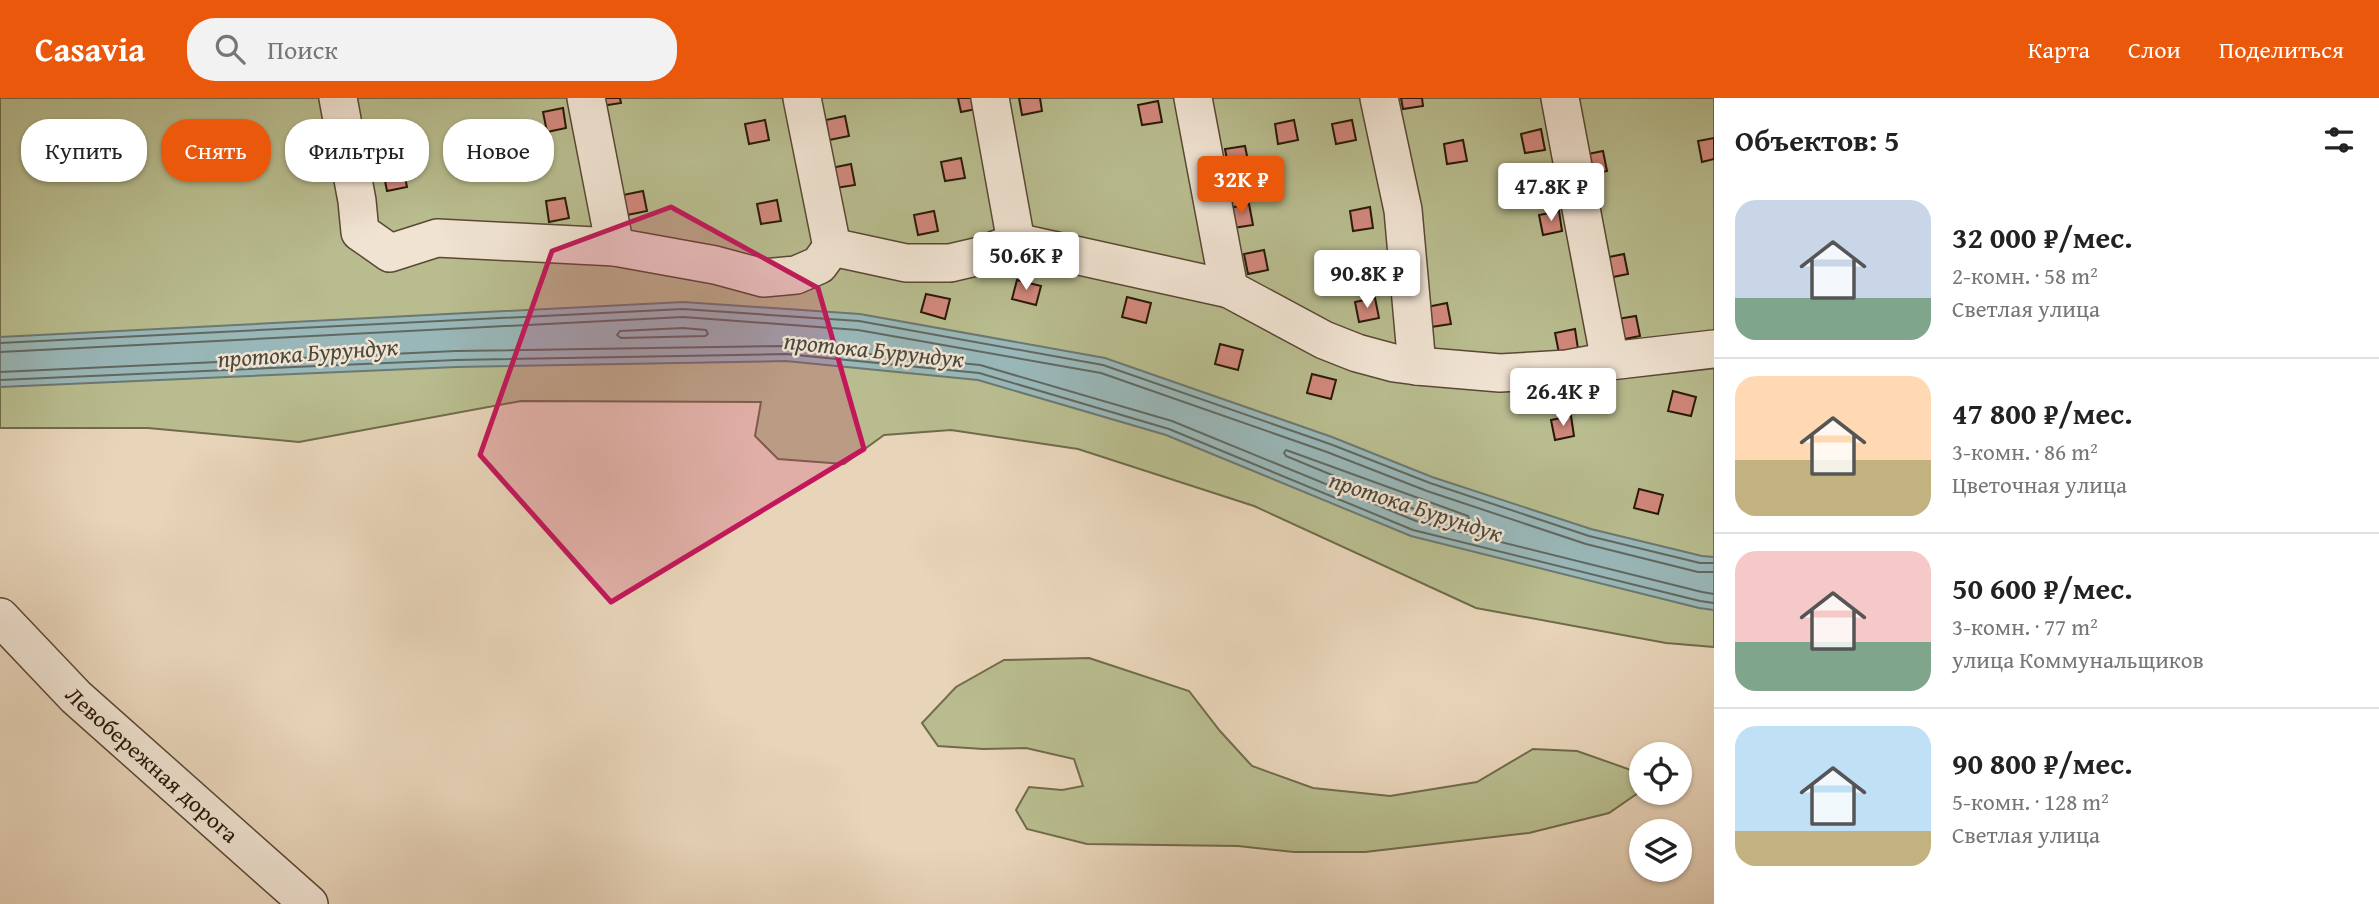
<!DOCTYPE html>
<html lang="ru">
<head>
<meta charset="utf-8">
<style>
	:root { --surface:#fff; --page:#f2f2f2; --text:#222; --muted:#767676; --line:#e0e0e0; --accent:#ea580c }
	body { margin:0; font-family:"Gentium Book Plus",serif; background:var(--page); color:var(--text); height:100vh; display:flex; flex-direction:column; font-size:26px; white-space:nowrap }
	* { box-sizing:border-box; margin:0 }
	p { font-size:23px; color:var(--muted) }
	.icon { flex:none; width:38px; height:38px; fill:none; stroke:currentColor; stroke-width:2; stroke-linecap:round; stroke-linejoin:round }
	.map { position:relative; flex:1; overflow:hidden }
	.sheet { display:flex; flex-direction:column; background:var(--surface); width:665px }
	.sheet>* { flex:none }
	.banner { position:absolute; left:21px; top:21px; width:665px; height:63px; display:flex; gap:14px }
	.fabs { position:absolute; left:1629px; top:644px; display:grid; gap:14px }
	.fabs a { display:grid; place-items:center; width:63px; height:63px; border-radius:50%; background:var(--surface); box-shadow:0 2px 5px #0004; font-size:35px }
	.price { position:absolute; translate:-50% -60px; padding:0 16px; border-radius:7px; background:#fff; color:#222; font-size:23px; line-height:46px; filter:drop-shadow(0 2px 4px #0008) }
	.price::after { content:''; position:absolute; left:50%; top:42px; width:21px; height:16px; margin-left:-10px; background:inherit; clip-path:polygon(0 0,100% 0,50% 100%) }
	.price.active { background:var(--accent); color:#fff }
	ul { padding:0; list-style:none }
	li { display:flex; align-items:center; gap:21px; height:175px; padding:0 21px }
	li+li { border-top:2px solid var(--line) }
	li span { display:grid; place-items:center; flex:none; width:196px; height:140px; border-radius:21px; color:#555 }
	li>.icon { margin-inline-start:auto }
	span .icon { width:84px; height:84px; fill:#fffc; stroke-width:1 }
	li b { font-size:30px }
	h2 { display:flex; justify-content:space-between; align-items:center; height:84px; padding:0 21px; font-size:30px }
	.pill { padding:0 24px; border-radius:28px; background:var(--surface); box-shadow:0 2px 5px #0004; font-size:24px; line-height:63px }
	.pill.active { background:var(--accent); color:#fff }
	header { display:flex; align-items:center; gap:42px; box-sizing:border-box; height:98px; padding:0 35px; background:var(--accent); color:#fff }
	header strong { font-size:33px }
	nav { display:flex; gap:38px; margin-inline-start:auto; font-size:24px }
	.search { width:490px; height:63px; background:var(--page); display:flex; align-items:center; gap:18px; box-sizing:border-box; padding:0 24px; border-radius:28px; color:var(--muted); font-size:26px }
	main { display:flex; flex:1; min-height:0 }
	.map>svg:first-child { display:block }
	.green { fill:#b8bc8e; stroke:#706b4a; stroke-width:2 }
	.water { fill:#99b7b8; stroke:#6c7871; stroke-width:2 }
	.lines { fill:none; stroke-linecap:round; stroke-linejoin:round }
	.shore { stroke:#616860; stroke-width:2 }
	.building { fill:#d1887c; stroke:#291a07; stroke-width:2 }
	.minor-casing { stroke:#594834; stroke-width:40 }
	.minor { stroke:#f0e3d2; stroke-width:37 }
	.marked { fill:#c2185b; fill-opacity:0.2; stroke:#c2185b; stroke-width:5; stroke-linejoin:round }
	.labels { text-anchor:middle; stroke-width:5; stroke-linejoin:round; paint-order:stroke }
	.street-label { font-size:23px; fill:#291a07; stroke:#f0e3d2 }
	.water-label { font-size:24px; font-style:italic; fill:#4b493c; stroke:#f0e3d2 }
</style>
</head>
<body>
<header>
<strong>Casavia</strong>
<div class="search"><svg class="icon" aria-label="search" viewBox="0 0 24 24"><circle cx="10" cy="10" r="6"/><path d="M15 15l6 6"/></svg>Поиск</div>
<nav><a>Карта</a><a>Слои</a><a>Поделиться</a></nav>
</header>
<main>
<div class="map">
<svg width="1714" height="806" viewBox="0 0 1714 806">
	<rect width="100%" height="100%" fill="#e8d4b9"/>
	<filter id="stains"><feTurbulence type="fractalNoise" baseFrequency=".00286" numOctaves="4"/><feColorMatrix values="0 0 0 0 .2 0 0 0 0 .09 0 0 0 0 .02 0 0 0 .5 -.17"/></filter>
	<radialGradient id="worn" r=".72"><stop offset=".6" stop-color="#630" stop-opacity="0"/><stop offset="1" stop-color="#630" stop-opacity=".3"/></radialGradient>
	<g class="green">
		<polygon points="0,0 1714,0 1714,549 1666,545 1476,510 1254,408 1078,351 951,332 884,337 844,366 778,361 755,338 761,304 521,303 299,344 148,330 0,330"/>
		<polygon points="1089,560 1189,593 1220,633 1252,668 1313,690 1390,698 1477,684 1533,651 1577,653 1631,672 1641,693 1609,715 1529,735 1365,754 1294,754 1238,748 1087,746 1027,731 1016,712 1029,689 1062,692 1083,688 1074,661 1026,650 983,651 938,648 922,625 956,589 1004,562"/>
	</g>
	<polygon class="water" points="683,204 860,216 1105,260 1332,339 1432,379 1591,431 1702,458 1714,459 1714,512 1699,510 1411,438 1166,337 978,282 786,263 456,269 0,289 0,239"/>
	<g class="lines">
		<g class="shore">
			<polygon points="683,230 706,232 708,236 705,238 621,240 617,237 620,233"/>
			<polyline points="0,245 683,211 859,223 1103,267 1330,346 1430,385 1589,438 1700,465 1714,465"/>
			<polyline points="0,254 683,219 858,232 1101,275 1327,354 1427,393 1586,446 1698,474 1714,474"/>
			<polyline points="0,274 456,253 785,248 980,267 1172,323 1416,423 1702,494 1714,496"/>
			<polyline points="0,282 456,262 786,256 979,275 1169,331 1413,432 1700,503 1714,505"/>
			<polygon points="1286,352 1468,418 1470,423 1466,425 1419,413 1286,358 1284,355"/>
		</g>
	</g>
	<g class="building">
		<polygon points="600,0 620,0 621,5 601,8"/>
		<polygon points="958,0 979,0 981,10 961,14"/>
		<polygon points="1019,0 1040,0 1042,13 1022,17"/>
		<polygon points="1401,0 1422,0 1423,8 1403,11"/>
		<polygon points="1158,3 1162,24 1142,27 1138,7"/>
		<polygon points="563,10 566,30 547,34 543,14"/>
		<polygon points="845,18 849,38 829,42 826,22"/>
		<polygon points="765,22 769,42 749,46 745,26"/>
		<polygon points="1294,22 1298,42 1278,46 1275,26"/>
		<polygon points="1352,22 1356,42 1336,46 1332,26"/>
		<polygon points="1541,31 1545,52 1525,55 1521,36"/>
		<polygon points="1714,40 1714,61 1702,64 1698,43"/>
		<polygon points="1463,42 1467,63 1447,66 1444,46"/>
		<polygon points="1245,48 1249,68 1229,72 1225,51"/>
		<polygon points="1603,53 1607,73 1587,77 1583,57"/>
		<polygon points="961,60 965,80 945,83 941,64"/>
		<polygon points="851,66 855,87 835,90 831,70"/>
		<polygon points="403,69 407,89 387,93 383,73"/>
		<polygon points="643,93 647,113 627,117 623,97"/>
		<polygon points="565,100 569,120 549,124 546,103"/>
		<polygon points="777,102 781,123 761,126 757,106"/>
		<polygon points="1249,106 1253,127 1233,130 1229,110"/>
		<polygon points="1370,109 1373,130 1353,133 1350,113"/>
		<polygon points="934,113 938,133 918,137 914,117"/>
		<polygon points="1559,113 1562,133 1543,137 1539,117"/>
		<polygon points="1264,152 1268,172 1248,176 1244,156"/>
		<polygon points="1624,156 1628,176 1608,180 1604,160"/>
		<polygon points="1017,182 1041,188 1036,207 1012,201"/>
		<polygon points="926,196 950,201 945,221 921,214"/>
		<polygon points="1127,199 1151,205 1146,225 1122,219"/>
		<polygon points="1375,200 1379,220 1359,224 1355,204"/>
		<polygon points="1447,205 1451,226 1431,229 1427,209"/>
		<polygon points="1636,218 1640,238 1620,242 1617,221"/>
		<polygon points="1575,231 1578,251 1559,255 1555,235"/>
		<polygon points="1220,246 1243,252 1238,272 1215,266"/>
		<polygon points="1312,276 1336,282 1331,301 1307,295"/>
		<polygon points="1673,293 1696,299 1691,318 1668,313"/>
		<polygon points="1571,318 1574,338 1555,342 1551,322"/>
		<polygon points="1639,391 1663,397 1658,416 1634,410"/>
	</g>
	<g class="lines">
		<g class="minor-casing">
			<g id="minor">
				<polyline points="338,0 357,103 360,134 390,155 437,140 615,149 715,167 763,180 796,177 819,167 832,149 906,165 950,165 980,158 1016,144 1229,191 1324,242 1357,255 1394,265 1417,268 1500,275 1567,271 1610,263 1714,251"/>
				<polyline points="586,0 615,149"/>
				<polyline points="802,0 832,149"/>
				<polyline points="990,0 1016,144"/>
				<polyline points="1193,0 1229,191"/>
				<polyline points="1379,0 1403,112 1417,268"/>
				<polyline points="1560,0 1610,263"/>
				<path id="s1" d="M 0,519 L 76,599 L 309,806"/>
			</g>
		</g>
		<use href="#minor" class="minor"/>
	</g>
	<path class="marked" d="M 671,109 L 818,190 L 864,351 L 611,504 L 480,357 L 552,153 Z"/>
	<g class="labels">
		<g class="street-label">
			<text dy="8" stroke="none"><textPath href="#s1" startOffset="212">Левобережная дорога</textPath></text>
		</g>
		<g class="water-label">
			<text transform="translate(874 252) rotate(6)" y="8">протока Бурундук</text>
			<text transform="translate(308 255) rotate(-4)" y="8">протока Бурундук</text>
			<text transform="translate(1416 409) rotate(18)" y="8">протока Бурундук</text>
		</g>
	</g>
	<rect width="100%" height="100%" filter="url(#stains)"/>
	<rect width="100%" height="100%" fill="url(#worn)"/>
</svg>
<div class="fabs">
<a><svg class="icon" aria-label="locate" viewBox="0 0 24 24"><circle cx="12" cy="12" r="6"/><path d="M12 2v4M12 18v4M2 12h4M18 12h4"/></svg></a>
<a><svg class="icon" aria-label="layers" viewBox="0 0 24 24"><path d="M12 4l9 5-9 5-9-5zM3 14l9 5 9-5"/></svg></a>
</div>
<b class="price active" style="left:1241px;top:118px">32K ₽</b>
<b class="price" style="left:1551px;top:125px">47.8K ₽</b>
<b class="price" style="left:1026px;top:194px">50.6K ₽</b>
<b class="price" style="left:1367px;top:212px">90.8K ₽</b>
<b class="price" style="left:1563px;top:330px">26.4K ₽</b>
<div class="banner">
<a class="pill">Купить</a>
<a class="pill active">Снять</a>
<a class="pill">Фильтры</a>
<a class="pill">Новое</a>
</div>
</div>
<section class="sheet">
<h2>Объектов: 5<svg class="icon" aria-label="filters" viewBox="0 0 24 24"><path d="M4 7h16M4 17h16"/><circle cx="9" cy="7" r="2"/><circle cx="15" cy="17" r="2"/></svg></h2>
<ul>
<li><span style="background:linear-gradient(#c9d6e8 70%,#7fa58c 0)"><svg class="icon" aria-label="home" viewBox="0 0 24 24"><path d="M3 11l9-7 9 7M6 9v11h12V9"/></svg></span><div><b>32 000 ₽/мес.</b><p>2-комн. · 58 m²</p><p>Светлая улица</p></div></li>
<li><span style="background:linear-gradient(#ffd9b3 60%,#c2b280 0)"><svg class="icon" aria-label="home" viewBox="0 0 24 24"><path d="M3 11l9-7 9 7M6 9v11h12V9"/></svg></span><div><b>47 800 ₽/мес.</b><p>3-комн. · 86 m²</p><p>Цветочная улица</p></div></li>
<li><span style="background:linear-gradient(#f6c9c9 65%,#7fa58c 0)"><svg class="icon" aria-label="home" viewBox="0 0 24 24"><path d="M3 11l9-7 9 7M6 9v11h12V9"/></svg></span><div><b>50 600 ₽/мес.</b><p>3-комн. · 77 m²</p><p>улица Коммунальщиков</p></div></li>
<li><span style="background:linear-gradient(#bfe0f5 75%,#c2b280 0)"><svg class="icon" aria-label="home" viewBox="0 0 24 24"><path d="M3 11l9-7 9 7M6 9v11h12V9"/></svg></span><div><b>90 800 ₽/мес.</b><p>5-комн. · 128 m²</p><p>Светлая улица</p></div></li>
</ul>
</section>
</main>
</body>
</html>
